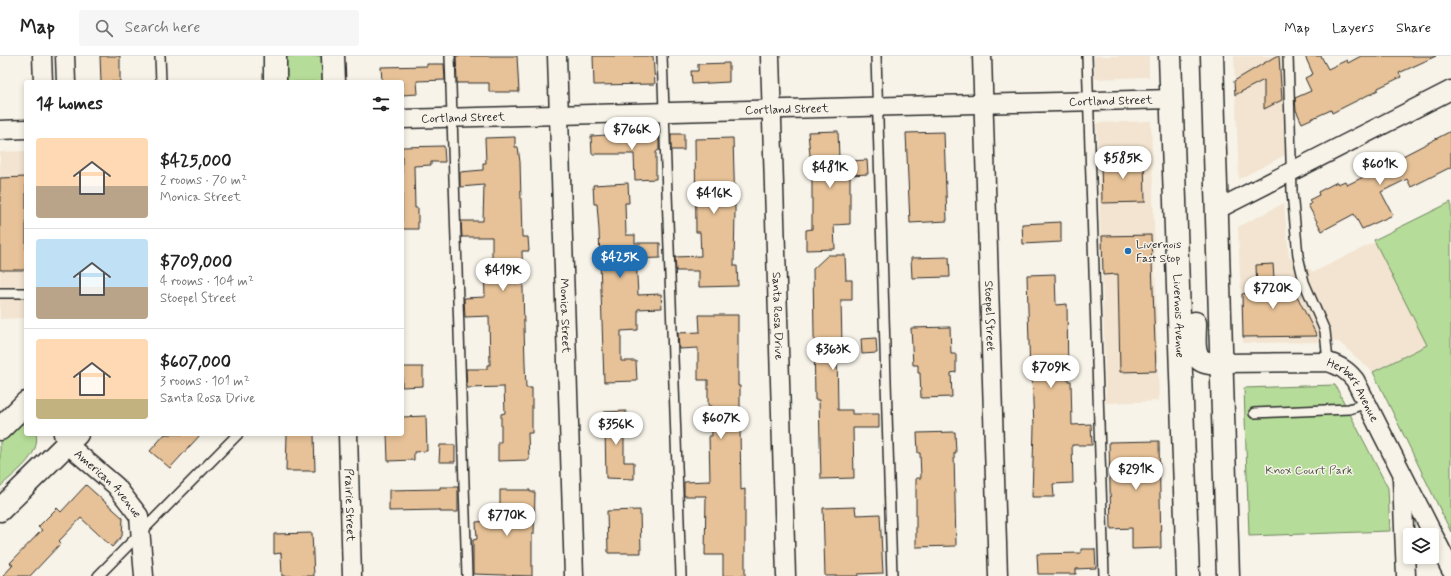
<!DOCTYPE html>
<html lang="en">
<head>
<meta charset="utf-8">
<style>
	:root { --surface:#fff; --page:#f6f6f6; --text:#222; --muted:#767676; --line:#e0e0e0; --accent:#1f6fb2 }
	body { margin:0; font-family:Mynerve,sans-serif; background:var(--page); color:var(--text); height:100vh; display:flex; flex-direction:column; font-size:15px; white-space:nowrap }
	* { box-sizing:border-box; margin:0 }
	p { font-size:13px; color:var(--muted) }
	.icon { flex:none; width:22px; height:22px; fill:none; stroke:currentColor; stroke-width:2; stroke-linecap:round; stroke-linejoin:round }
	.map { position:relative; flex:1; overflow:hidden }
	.details { position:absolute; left:24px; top:24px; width:380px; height:356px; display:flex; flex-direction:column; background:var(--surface); border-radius:4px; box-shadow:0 2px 6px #0003 }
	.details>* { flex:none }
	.controls { position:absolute; left:1403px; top:472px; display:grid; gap:8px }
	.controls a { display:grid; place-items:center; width:36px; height:36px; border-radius:4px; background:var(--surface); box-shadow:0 2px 6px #0003; font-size:20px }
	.price { position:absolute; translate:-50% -34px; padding:0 9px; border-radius:14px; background:#fff; color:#222; font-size:13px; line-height:26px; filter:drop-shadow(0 1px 2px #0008) }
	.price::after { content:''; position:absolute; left:50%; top:24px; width:12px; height:9px; margin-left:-6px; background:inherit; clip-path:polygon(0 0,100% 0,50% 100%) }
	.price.on { background:var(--accent); color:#fff }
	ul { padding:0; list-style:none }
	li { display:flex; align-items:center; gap:12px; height:100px; padding:0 12px }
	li+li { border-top:1px solid var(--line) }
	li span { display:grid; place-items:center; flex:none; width:112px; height:80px; border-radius:4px; color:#555 }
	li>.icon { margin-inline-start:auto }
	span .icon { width:48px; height:48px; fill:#fffc; stroke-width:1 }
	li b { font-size:17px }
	h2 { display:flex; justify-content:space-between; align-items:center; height:48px; padding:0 12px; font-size:17px }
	header { display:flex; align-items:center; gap:24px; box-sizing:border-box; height:56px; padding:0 20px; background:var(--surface); border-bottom:1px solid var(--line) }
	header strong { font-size:19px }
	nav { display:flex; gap:22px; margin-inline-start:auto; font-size:14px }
	.search { width:280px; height:36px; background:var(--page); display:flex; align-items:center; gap:10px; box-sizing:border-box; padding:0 14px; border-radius:4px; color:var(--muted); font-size:15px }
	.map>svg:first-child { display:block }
	.built { fill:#f2e4d0 }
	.green { fill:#b5dc98; stroke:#708462 }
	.building { fill:#e7c298; stroke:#2b2b2b }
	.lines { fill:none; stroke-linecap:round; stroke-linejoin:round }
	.lane-casing { stroke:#2b2b2b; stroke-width:12 }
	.street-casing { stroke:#2b2b2b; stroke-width:21 }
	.secondary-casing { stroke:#2b2b2b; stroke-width:25 }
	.lane { stroke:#f7f3e8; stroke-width:9 }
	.street { stroke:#f7f3e8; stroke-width:18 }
	.secondary { stroke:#f7f3e8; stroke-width:22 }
	.poi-dot { fill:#1f6fb2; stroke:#f7f3e8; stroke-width:1.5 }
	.labels { text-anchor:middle; stroke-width:3; stroke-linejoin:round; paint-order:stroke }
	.street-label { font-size:12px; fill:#2b2b2b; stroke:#f7f3e8 }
	.poi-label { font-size:12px; fill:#2b2b2b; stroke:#f7f3e8; text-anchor:start }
	.park-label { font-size:12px; fill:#4e5746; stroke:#f7f3e8 }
</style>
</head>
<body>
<header>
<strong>Map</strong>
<div class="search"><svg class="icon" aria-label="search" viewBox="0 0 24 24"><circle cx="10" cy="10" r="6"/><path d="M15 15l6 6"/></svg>Search here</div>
<nav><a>Map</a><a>Layers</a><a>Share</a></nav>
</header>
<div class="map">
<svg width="1451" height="520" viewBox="0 0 1451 520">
	<rect width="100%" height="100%" fill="#f7f3e8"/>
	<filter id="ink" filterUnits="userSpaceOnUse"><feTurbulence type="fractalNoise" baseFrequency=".025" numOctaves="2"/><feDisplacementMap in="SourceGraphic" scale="8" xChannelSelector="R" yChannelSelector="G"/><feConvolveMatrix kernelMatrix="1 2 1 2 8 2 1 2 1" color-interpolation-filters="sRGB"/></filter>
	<g filter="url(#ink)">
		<g class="built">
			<polygon points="1094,0 1149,0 1149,21 1095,23"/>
			<polygon points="1234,0 1281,0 1285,99 1239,123"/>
			<polygon points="1151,65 1159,345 1106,347 1097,67"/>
			<polygon points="26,95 26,262 0,263 0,96"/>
			<polygon points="1284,147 1289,201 1314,216 1375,186 1428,289 1373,316 1339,286 1243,287 1238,171"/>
		</g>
		<g class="green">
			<polygon points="286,0 321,0 322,26 287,26"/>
			<polygon points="1451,146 1451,476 1373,316 1427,289 1374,184"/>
			<polygon points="1335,329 1388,432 1390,475 1249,480 1244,332"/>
			<path d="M 18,367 L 26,369 L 26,378 L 36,378 C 41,400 14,417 0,431 L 0,381 Z"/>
		</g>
		<g class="building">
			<polygon points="100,0 120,0 120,26 101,26"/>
			<polygon points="456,0 517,0 519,36 489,36 489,27 457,27"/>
			<polygon points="593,0 653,0 655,28 594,29"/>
			<polygon points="1276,0 1279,0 1282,44 1264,53 1264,24 1235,39 1234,25"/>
			<polygon points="1305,0 1321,0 1328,13 1347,4 1348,7 1361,0 1436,0 1399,17 1401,21 1378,32 1378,34 1332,57 1331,54 1302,67 1296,54 1295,42 1311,35 1305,22 1313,18"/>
			<polygon points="729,7 729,26 692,28 691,15 698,15 698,8"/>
			<polygon points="427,8 444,8 445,24 417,25 418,38 402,39 402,26 382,26 381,11 427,10"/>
			<polygon points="838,75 839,102 849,102 849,105 867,104 868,118 850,119 850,168 834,169 835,193 806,194 806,174 812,173 812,123 808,76"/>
			<polygon points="1451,75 1451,111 1411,131 1407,123 1381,136 1393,159 1362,173 1354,158 1322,175 1308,149 1311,148 1309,144 1319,139 1318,136 1337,126 1338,128 1345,125 1347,129 1398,104 1397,103"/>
			<polygon points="944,76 947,165 910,167 906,77"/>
			<polygon points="641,77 656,77 656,78 659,78 659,94 656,96 656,123 635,124 634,98 592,98 591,80"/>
			<rect x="671" y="78" width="13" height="16"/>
			<polygon points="515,81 515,91 518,91 520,106 522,181 528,181 529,195 522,195 525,308 526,332 532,332 532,377 528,377 529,404 498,405 498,386 501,386 501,358 505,357 504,331 467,332 466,313 487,313 487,309 490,309 489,260 465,261 464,242 485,241 484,209 492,208 492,181 462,181 461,165 483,165 484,129 460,131 460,116 483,114 483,107 486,107 485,82"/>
			<polygon points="733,82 735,154 734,210 737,210 738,230 699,231 699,215 676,215 675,201 701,200 700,176 696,176 695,83"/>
			<polygon points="444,90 445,106 431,106 431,109 414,110 415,152 418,152 418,173 402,173 402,91"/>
			<polygon points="1144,102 1145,146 1102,147 1101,103"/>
			<polygon points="26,121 26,214 0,214 0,122"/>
			<polygon points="628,127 629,147 625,147 626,179 635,179 635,187 660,187 660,202 636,203 638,239 661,238 662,252 638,253 638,274 621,275 621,305 636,305 637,325 604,326 599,174 597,148 594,148 593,129"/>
			<polygon points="1061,166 1061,186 1023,188 1022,168"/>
			<polygon points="1151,179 1156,315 1120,316 1118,218 1103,219 1102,180"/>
			<polygon points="828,199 845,199 846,224 852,224 852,244 841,244 842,289 838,289 837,294 838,354 852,354 852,358 879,358 879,372 853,372 854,422 821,423 819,344 815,344 813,213"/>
			<polygon points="949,201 950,221 912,222 911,202"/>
			<polygon points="1273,208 1275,236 1295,236 1317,280 1243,281 1242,238 1257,236 1256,209"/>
			<polygon points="1055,218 1056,249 1067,248 1068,325 1071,325 1072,369 1091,368 1092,389 1072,389 1073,427 1053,428 1054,441 1032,441 1034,371 1032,320 1030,320 1027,219"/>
			<polygon points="699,259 738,259 738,330 740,330 740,362 743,362 743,373 740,373 741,434 745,433 745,520 723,520 723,499 705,499 706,440 684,440 684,426 710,425 709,380 712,380 711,350 708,350 708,324 698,324 698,292 679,293 678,277 700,276"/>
			<polygon points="950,271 951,298 956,298 956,316 951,317 952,341 921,342 920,317 918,317 918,309 913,309 911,272"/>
			<polygon points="876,282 877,297 862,298 861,283"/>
			<polygon points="402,311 423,311 423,330 402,331"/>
			<polygon points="626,355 627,374 624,374 624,406 634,406 634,423 606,422 605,373 600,373 600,360 604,360 604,356"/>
			<polygon points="426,360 427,395 414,396 414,404 388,405 387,378 402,378 402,361"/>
			<polygon points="955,376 956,397 954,397 956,490 916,491 916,422 921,422 920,397 918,397 917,377"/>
			<polygon points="165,378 201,378 170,412 150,395"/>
			<polygon points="287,378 314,378 315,415 286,415"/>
			<polygon points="1159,385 1161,492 1132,493 1132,472 1111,473 1109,386"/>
			<polygon points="440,389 455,389 455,406 439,406"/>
			<polygon points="86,429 123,462 122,480 112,491 81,462 59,485 61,487 30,520 3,520 13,509 10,507 42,474 38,471 57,452 61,456"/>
			<polygon points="440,431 458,431 458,456 440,456 440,454 389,455 389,434 440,433"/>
			<polygon points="500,434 530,434 530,436 535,436 534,478 532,478 532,520 473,518 473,484 477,483 476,466 500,464"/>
			<polygon points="855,451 856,459 880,458 883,517 858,518 858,520 825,520 823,452"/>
			<polygon points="640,454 641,497 608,497 607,455"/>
			<polygon points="312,477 314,520 282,520 281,497 274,498 274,478"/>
			<polygon points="1081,493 1095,493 1096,512 1076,513 1076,518 1038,518 1037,498 1081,497"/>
		</g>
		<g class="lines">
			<g class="lane-casing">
				<g id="lane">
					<polyline points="160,0 161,26"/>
					<polyline points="450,0 467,520"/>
					<polyline points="662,0 681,520"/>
					<polyline points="876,0 892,520"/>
					<polyline points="1087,0 1104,520"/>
					<polyline points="1288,0 1292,136 1298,200 1304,226 1325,275 1328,306"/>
					<polyline points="0,237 26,237"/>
					<polyline points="1254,357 1349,353 1367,347"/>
					<polyline points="98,520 238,378"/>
				</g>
			</g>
			<g class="street-casing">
				<g id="street">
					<polyline points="42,0 43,26"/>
					<polyline points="65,0 66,26"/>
					<path id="s1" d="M 557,0 L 574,520"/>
					<path id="s2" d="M 770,0 L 786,520"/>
					<path id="s3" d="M 982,0 L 998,520"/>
					<path id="s4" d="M 402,63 L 1172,43"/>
					<polyline points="0,74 26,73"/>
					<polyline points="1216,154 1451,34"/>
					<path id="s5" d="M 1221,307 L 1328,306 C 1340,310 1347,314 1355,324 L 1451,514"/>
					<path id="s6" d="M 63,378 L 67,388 L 116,430 L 139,460 L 144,520"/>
					<path id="s7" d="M 348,378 L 352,520"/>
					<polyline points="1402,424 1406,520"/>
				</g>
			</g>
			<g class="secondary-casing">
				<g id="secondary">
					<polyline points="275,0 275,26"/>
					<polyline points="333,0 334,26"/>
					<path id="s8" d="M 1170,0 L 1188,520"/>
					<polyline points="1212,0 1228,520"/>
					<path d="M 1195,267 C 1195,291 1189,310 1221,307"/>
					<polyline points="0,373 26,347"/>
					<polyline points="0,454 77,378"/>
				</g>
			</g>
			<use href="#lane" class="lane"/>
			<use href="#street" class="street"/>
			<use href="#secondary" class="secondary"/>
		</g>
	</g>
	<circle class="poi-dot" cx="1128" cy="195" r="4"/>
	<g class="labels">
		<g class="street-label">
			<text dy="4" stroke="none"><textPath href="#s4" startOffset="709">Cortland Street</textPath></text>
			<text dy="4" stroke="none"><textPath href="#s4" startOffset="385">Cortland Street</textPath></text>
			<text dy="4" stroke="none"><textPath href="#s4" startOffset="61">Cortland Street</textPath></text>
			<text dy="4" stroke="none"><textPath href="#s1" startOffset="260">Monica Street</textPath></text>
			<text dy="4" stroke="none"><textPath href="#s2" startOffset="260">Santa Rosa Drive</textPath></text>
			<text dy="4" stroke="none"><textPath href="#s3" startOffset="260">Stoepel Street</textPath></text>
			<text dy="4" stroke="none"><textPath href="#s8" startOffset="260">Livernois Avenue</textPath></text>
			<text dy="4" stroke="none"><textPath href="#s5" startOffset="146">Herbert Avenue</textPath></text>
			<text dy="4" stroke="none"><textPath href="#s6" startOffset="68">American Avenue</textPath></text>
			<text dy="4" stroke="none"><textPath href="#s7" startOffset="71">Prairie Street</textPath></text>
		</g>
		<g class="poi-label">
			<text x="1136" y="192">Livernois<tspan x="1136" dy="14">Fast Stop</tspan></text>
		</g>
		<g class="park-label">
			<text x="1309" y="418">Knox Court Park</text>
		</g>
	</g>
</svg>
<div class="controls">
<a><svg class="icon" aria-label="layers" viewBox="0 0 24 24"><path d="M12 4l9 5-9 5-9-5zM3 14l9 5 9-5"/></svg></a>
</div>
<b class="price" style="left:632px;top:95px">$766K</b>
<b class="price" style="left:1123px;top:124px">$585K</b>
<b class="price" style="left:1380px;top:130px">$601K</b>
<b class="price" style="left:830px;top:133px">$481K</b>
<b class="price" style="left:714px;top:159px">$416K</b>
<b class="price on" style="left:620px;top:223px">$425K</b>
<b class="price" style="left:503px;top:236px">$419K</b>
<b class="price" style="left:1273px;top:254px">$720K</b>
<b class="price" style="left:833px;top:315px">$363K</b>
<b class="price" style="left:1051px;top:333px">$709K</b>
<b class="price" style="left:721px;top:384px">$607K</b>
<b class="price" style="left:616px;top:390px">$356K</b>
<b class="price" style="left:1136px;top:435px">$291K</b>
<b class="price" style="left:507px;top:481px">$770K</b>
<section class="details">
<h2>14 homes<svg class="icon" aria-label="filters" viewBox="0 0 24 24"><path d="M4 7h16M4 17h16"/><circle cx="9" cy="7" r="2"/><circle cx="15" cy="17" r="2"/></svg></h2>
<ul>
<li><span style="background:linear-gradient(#ffd9b3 60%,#b9a48a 0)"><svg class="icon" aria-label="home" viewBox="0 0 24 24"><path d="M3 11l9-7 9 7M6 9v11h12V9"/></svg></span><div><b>$425,000</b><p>2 rooms · 70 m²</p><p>Monica Street</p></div></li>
<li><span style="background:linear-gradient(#bfe0f5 60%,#b9a48a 0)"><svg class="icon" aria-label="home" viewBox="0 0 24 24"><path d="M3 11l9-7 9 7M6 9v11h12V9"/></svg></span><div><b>$709,000</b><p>4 rooms · 104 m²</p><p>Stoepel Street</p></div></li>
<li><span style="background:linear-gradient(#ffd9b3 75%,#c2b280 0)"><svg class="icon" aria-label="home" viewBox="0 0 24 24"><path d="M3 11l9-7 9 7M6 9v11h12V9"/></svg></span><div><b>$607,000</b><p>3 rooms · 101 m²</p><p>Santa Rosa Drive</p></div></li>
</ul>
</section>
</div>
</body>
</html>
